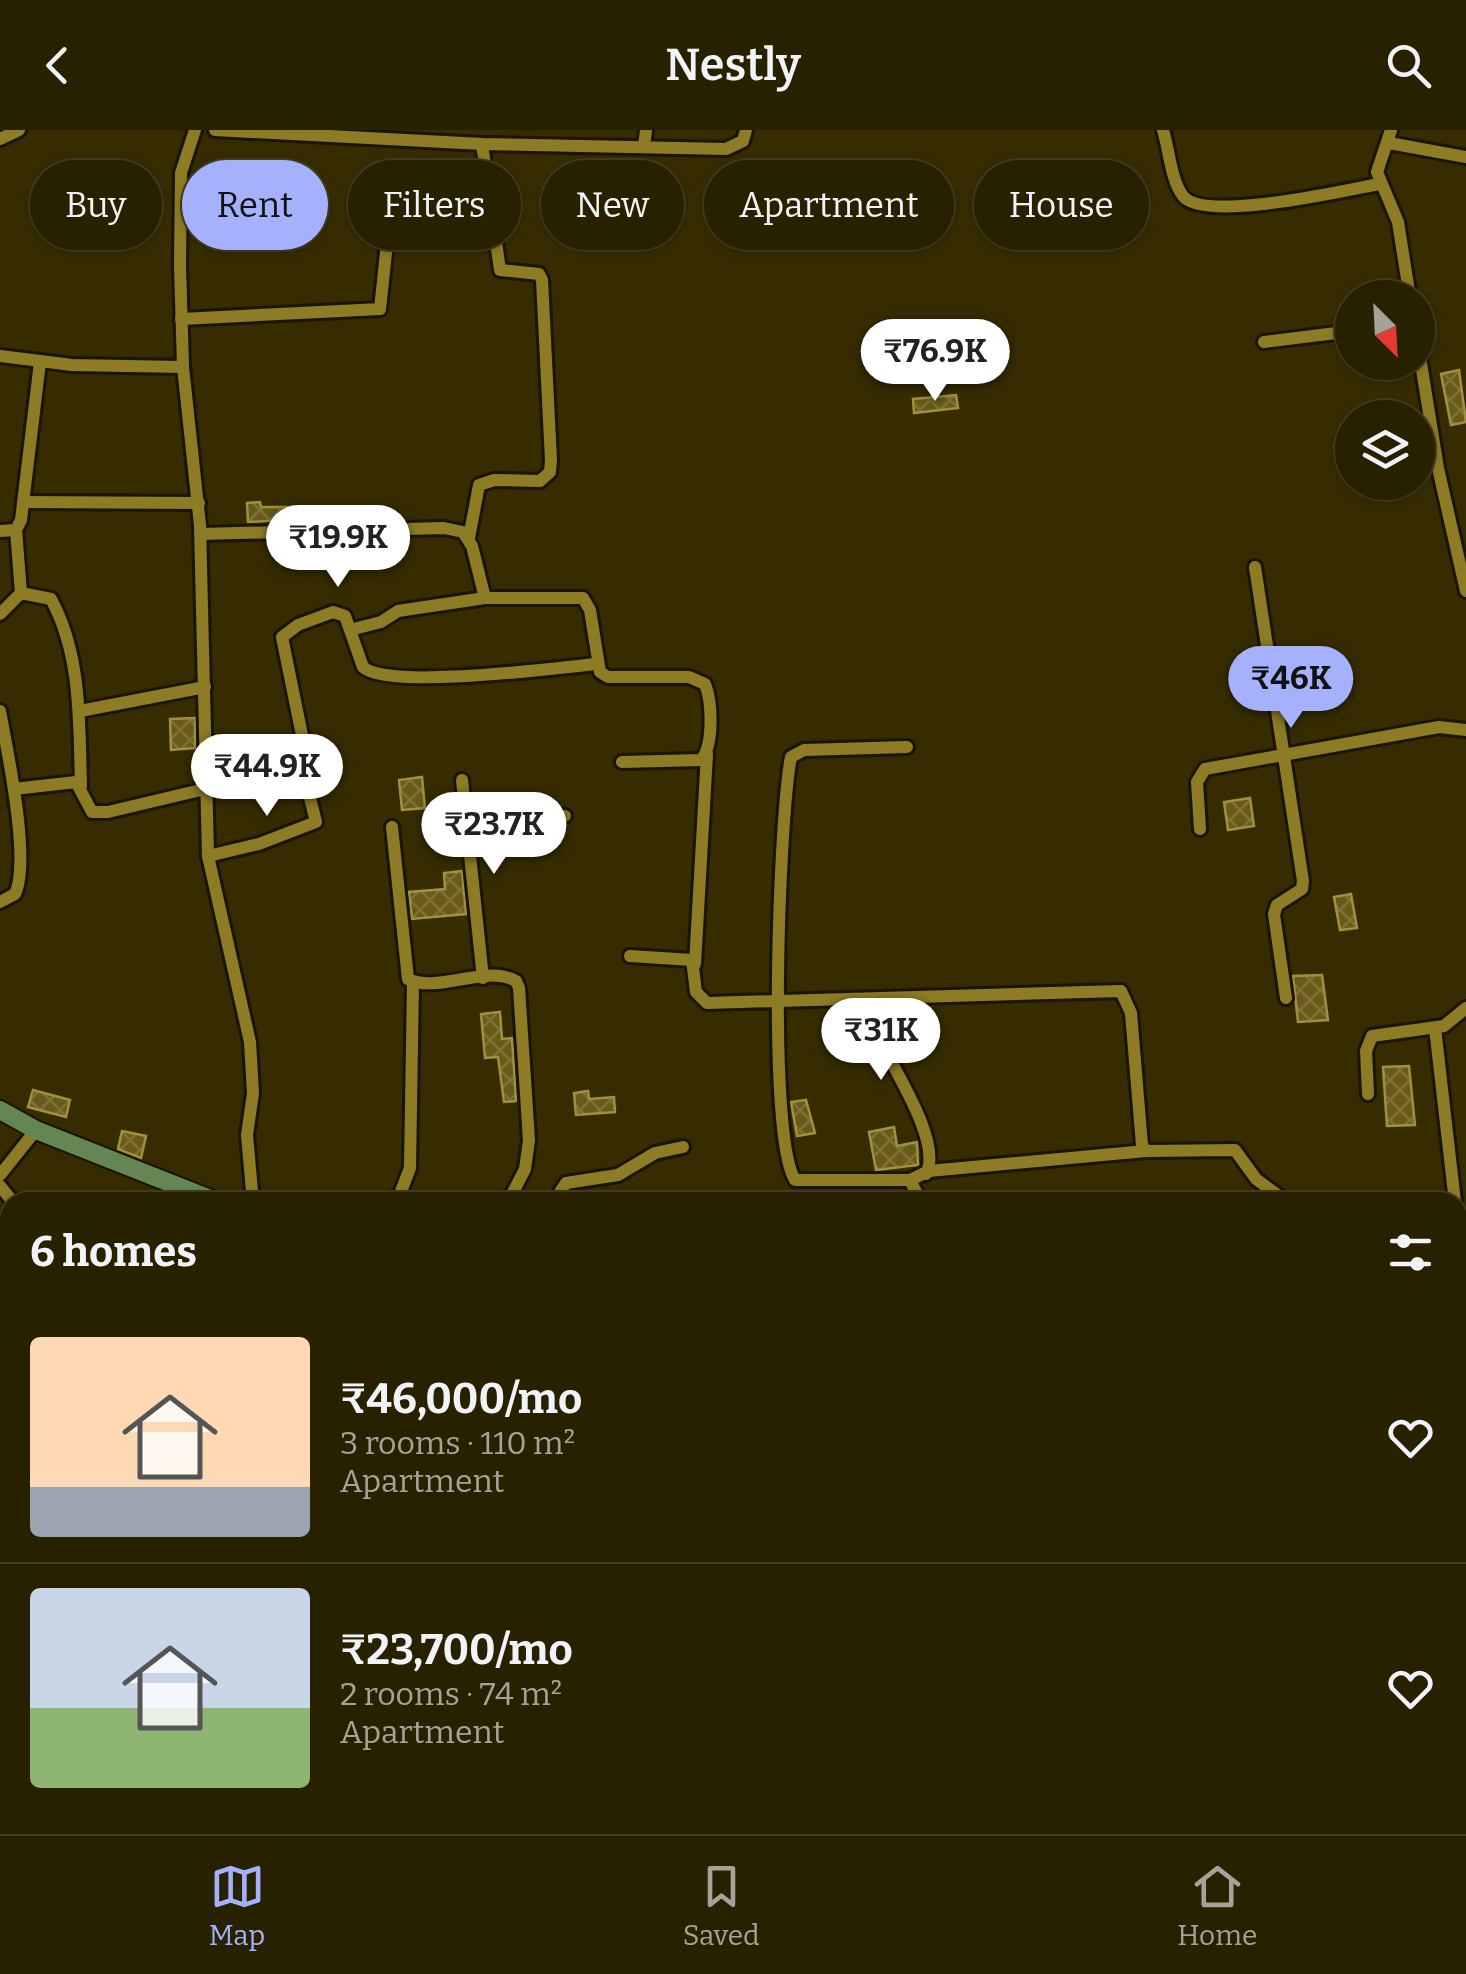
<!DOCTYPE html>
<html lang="en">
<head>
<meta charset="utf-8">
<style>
	:root { --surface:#282100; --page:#30290a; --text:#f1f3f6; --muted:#a5a399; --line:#443e22; --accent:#a5b1fc }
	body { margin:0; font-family:Bitter,serif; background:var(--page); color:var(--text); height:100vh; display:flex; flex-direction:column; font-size:38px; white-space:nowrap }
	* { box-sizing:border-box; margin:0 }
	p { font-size:32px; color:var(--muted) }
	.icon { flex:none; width:55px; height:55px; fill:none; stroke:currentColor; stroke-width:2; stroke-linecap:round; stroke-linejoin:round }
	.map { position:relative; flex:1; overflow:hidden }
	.details { position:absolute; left:0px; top:1062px; width:1468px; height:642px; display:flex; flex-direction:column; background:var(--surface); border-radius:30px 30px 0 0; box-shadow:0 2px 8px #0004,0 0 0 2px var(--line) }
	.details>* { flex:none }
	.guide { position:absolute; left:30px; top:30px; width:1408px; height:90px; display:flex; gap:20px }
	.needle { width:65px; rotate:156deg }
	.controls { position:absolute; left:1335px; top:150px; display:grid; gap:20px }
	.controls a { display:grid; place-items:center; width:100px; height:100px; border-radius:50%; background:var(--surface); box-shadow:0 2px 8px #0004,0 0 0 2px var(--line); font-size:50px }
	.price { position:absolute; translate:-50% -85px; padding:0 22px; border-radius:35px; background:#fff; color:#222; font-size:32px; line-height:65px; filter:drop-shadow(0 2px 5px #0008) }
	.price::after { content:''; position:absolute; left:50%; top:60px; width:30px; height:22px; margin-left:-15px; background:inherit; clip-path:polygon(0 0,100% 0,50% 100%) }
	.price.on { background:var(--accent); color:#111 }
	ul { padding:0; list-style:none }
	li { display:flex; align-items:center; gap:30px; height:250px; padding:0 30px }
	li+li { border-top:2px solid var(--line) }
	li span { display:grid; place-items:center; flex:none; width:280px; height:200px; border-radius:10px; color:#555 }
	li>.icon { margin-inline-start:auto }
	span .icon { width:120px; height:120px; fill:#fffc; stroke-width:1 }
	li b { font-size:42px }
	h2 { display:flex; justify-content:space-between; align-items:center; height:120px; padding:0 30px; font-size:42px }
	.tag { padding:0 35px; border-radius:45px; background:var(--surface); box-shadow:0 2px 8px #0004,0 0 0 2px var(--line); font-size:35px; line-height:90px }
	.tag.on { background:var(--accent); color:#111 }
	header { display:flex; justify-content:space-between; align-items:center; height:130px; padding:0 30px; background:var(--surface); font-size:45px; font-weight:600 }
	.tabs { display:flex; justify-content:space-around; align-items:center; height:140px; border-top:2px solid var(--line); background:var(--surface); font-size:28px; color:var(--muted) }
	.tabs a { display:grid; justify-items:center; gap:5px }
	.tabs .on { color:var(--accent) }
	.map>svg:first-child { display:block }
	.building { fill:url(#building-cross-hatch); stroke:#a2903d; stroke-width:2.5 }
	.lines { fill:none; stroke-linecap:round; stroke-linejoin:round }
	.street-casing { stroke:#1a1500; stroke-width:18 }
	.secondary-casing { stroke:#1a1500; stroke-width:22 }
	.street { stroke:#8d7b25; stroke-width:12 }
	.secondary { stroke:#658652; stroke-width:18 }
</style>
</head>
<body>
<header><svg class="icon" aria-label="back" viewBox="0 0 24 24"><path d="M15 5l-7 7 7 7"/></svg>Nestly<svg class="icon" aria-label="search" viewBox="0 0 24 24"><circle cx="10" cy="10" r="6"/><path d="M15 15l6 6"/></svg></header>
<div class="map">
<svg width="1466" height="1704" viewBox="0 0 1466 1704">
	<defs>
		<pattern id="building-cross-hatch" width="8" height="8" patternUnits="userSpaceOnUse" patternTransform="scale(2.5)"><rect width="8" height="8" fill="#685a19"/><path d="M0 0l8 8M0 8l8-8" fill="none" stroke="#7e7138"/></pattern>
	</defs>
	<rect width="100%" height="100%" fill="#362c00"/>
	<g class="building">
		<polygon points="1459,240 1466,292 1451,295 1441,244"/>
		<polygon points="956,265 958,278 914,283 913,269"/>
		<polygon points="260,372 261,377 316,377 316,388 248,392 247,373"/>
		<polygon points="195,588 195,618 171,620 170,589"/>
		<polygon points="422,647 425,678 402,680 399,650"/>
		<polygon points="1250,668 1254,696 1228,700 1224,672"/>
		<polygon points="462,741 466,784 412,789 409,762 445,759 444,743"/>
		<polygon points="1351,764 1357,798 1340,800 1334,767"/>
		<polygon points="1322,845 1328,890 1298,892 1293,846"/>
		<polygon points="500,882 502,909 512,908 516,971 504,972 498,927 485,928 481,884"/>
		<polygon points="1409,936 1415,995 1387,996 1383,937"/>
		<polygon points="33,960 70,970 66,987 28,977"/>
		<polygon points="588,961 589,969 614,967 615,982 576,985 574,963"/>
		<polygon points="806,970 815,1003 797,1006 791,972"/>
		<polygon points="894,997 897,1016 917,1012 918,1035 876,1040 869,1002"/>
		<polygon points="122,1001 146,1006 141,1028 118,1019"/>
	</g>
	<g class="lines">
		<g class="street-casing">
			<g id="street">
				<polyline points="195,0 181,43 180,136 183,237 200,395 208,726 250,912 253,963 247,1005 253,1072"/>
				<polyline points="215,0 482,14 726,19 743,11 746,0"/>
				<path d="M 1163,0 C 1169,19 1171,51 1183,66 C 1204,93 1346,60 1379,54"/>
				<polyline points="1391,0 1377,42 1398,92 1410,168"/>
				<polyline points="0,9 19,0"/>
				<polyline points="1389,13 1466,27"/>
				<polyline points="644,16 646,0"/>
				<polyline points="181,189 380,179 390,85"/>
				<polyline points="1264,212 1352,201"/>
				<polyline points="1418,215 1438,338 1466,461"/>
				<polyline points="0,226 72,235 183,237"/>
				<polyline points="23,372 199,373"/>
				<polyline points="0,401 16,400 21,390 40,232"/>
				<path d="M 200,404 L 444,398 L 463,402 L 472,416 L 485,468 L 583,468 L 590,480 L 600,542 L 608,547 L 689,547 L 705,554 C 712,571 714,616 701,630 L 622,632"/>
				<polyline points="469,408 479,355 494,350 540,351 550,342 551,330 542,150 539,144 500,140 482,14"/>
				<polyline points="1255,437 1303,751 1302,759 1277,775 1274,784 1286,868"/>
				<path d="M 21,463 L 51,469 C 82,526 79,594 81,656"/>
				<polyline points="0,484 21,463 16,400"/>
				<polyline points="350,500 381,492 398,481 485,468"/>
				<path d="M 0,581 C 7,620 31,730 15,764 L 0,772"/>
				<polyline points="80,581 205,557"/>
				<path d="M 907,617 L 804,620 L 791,627 C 779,688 767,1006 795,1050 L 910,1050 L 921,1072"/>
				<polyline points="462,650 483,848"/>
				<path d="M 14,659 L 76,652 L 92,682 L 108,682 L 302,636 L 306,625 L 282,507 L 298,495 L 333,482 L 345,486 L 363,537 C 388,560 555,538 596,534"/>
				<polyline points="466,685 565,686"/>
				<path d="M 392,697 L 408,849 C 439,864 484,834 516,851 L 519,858 L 529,1010 L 525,1039 L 508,1072"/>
				<polyline points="1200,699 1197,652 1205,639 1439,597 1466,600"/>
				<polyline points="208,726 259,714 316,692 302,636"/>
				<polyline points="630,826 692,830 696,862 707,873 1121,861 1131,883 1142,1015 1146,1021 1235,1020 1256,1049 1287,1072"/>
				<polyline points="695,834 707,624"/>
				<path d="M 884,870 L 879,909 C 893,938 943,1013 926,1044"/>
				<polyline points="1435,898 1455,1072"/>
				<polyline points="1368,964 1366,921 1372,906 1444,896 1466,878"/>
				<polyline points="0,1045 36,1000"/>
				<polyline points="910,1050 929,1041 1146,1021"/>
				<polyline points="0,1056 13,1072"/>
				<polyline points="397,1072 410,1038 413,853"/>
				<polyline points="561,1072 560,1062 566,1053 618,1045 655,1023 683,1017"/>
				<polyline points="1458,1080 1466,1149"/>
				<polyline points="0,1196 10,1212"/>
				<polyline points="1466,1224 1466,1273"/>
				<polyline points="0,1396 10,1391"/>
				<polyline points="0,1527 10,1547"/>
				<polyline points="1458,1573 1466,1422"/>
				<polyline points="0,1682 10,1655"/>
				<polyline points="133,1695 136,1704"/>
				<polyline points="864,1695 877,1704"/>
				<polyline points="390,1704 410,1695"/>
				<polyline points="834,1704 843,1695"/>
				<polyline points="1446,1704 1447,1695"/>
			</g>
		</g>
		<g class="secondary-casing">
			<g id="secondary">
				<polyline points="0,980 36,1000 218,1072"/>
				<polyline points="1021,1695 1034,1704"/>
			</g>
		</g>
		<use href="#street" class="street"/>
		<use href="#secondary" class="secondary"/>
	</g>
</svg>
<div class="controls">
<a><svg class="needle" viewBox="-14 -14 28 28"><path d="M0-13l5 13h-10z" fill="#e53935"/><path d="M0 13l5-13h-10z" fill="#a5a399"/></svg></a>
<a><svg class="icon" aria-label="layers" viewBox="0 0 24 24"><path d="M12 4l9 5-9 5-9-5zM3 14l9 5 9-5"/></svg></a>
</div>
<b class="price" style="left:935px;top:274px">₹76.9K</b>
<b class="price" style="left:338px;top:460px">₹19.9K</b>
<b class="price on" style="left:1291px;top:601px">₹46K</b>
<b class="price" style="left:267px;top:689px">₹44.9K</b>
<b class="price" style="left:494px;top:747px">₹23.7K</b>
<b class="price" style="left:881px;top:953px">₹31K</b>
<div class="guide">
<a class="tag">Buy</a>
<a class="tag on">Rent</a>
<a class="tag">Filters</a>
<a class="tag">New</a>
<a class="tag">Apartment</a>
<a class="tag">House</a>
</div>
<section class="details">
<h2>6 homes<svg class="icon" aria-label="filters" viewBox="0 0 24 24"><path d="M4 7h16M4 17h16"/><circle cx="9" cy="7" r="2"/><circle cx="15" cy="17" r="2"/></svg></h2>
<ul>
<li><span style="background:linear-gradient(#ffd9b3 75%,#9aa5b1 0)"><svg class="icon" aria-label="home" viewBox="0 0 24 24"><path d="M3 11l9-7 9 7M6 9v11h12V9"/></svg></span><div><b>₹46,000/mo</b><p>3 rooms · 110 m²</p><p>Apartment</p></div><svg class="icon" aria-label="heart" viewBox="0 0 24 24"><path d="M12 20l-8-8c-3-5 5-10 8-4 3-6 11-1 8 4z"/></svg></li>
<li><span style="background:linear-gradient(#c9d6e8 60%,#8fb573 0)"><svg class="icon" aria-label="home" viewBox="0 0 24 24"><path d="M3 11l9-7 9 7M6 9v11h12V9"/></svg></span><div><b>₹23,700/mo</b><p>2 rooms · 74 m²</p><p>Apartment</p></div><svg class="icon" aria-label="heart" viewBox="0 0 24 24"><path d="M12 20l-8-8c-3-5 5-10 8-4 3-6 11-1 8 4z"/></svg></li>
</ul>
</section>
</div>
<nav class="tabs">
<a class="on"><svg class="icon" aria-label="map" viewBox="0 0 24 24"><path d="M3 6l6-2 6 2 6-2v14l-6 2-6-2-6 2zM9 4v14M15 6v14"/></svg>Map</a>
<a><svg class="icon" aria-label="saved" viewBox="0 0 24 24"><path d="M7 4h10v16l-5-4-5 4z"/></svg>Saved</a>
<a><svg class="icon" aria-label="home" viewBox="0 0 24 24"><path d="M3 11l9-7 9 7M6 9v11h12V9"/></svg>Home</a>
</nav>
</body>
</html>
